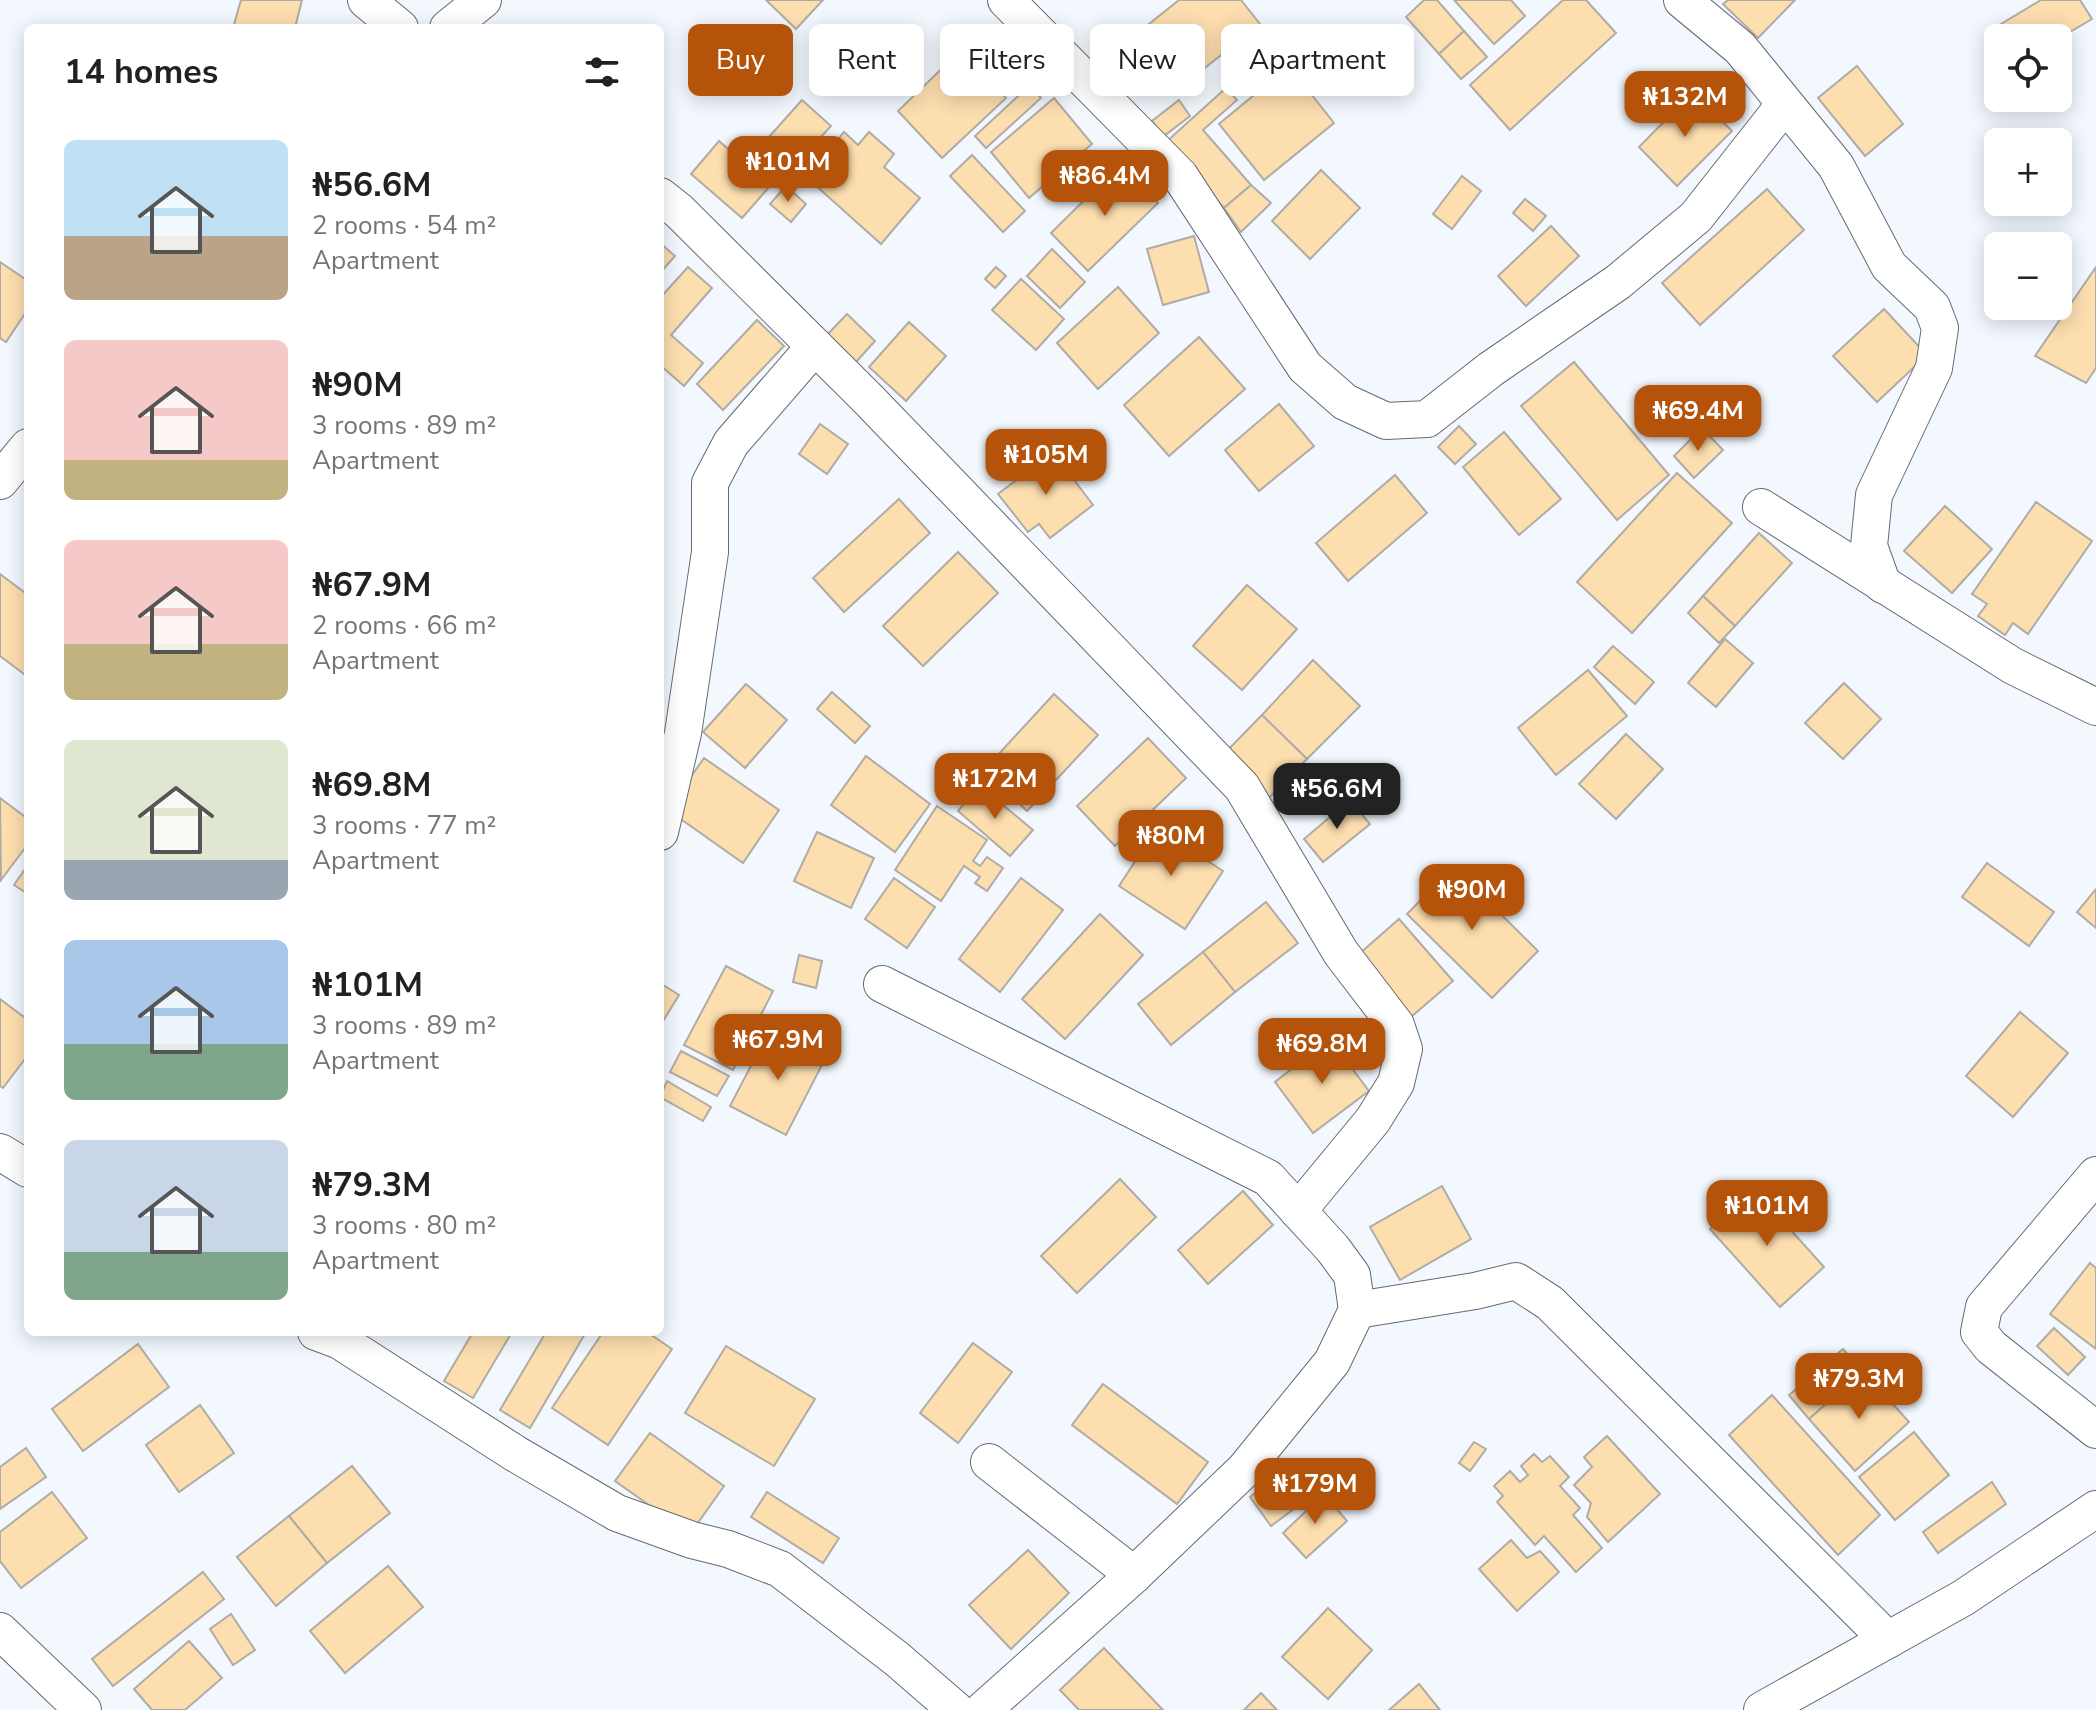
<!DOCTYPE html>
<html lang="en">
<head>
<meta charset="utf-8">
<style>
	:root { --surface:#fff; --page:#f6f6f6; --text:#202124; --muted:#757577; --accent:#b45309 }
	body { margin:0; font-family:"Nunito Sans",sans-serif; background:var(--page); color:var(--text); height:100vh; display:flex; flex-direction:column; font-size:30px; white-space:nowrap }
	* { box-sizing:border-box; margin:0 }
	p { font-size:26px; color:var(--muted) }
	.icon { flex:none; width:44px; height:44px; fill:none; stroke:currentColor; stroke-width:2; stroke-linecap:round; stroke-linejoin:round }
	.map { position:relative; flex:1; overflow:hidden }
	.side { position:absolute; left:24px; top:24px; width:640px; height:1312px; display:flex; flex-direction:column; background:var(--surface); border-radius:12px; box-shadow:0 4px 20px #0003 }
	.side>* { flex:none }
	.top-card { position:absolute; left:688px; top:24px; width:760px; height:72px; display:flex; gap:16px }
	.tools { position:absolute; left:1984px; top:24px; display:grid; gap:16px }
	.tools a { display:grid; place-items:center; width:88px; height:88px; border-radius:12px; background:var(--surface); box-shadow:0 4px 20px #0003; font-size:40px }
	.price { position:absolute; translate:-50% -68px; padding:0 18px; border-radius:16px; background:var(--accent); color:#fff; font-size:26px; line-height:52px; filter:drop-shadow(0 2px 4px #0008) }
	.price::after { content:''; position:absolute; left:50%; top:48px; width:24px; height:18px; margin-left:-12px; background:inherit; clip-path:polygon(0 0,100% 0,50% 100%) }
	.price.selected { background:#222; color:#fff }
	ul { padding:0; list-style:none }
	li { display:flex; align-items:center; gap:24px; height:200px; padding:0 40px }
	li span { display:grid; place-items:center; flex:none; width:224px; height:160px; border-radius:12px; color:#555 }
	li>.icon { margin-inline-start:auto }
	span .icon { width:96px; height:96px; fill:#fffc; stroke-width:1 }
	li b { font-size:34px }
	h2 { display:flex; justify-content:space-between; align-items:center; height:96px; padding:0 40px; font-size:34px }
	.pill { padding:0 28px; border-radius:12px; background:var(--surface); box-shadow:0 4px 20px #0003; font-size:28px; line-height:72px }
	.pill.selected { background:var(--accent); color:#fff }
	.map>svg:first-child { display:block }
	.building { fill:#fddeaf; stroke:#b0aca5; stroke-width:2 }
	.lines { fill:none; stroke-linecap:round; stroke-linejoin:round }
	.minor-casing { stroke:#666b71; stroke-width:38 }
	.minor { stroke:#fff; stroke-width:36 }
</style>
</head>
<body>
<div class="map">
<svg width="2096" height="1710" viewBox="0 0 2096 1710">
	<rect width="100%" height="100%" fill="#f2f8fe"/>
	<g class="building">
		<polygon points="241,0 302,0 295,28 233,28"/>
		<polygon points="766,0 823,0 796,29"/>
		<polygon points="1179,0 1241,0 1260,24 1172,94 1129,40"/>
		<polygon points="1424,0 1437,0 1464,31 1439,54 1406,17"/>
		<polygon points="1454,0 1511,0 1525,16 1494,44"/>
		<polygon points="1563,0 1586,0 1616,33 1510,130 1470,85"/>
		<polygon points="1728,0 1795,0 1758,38 1723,4"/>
		<polygon points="2041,0 2080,0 2092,19 2058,39 2002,38 1996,27"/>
		<polygon points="1464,31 1487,57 1461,79 1439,54"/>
		<polygon points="1279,42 1290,53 1264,81 1252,70"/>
		<polygon points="961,50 1006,98 942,158 898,111"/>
		<polygon points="1289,66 1334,123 1264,180 1219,124"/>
		<polygon points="1857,66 1903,124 1865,156 1818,98"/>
		<polygon points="1030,85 1041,98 986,148 975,136"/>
		<polygon points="1226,88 1237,100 1203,130 1251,185 1224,208 1166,142"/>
		<polygon points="1693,92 1732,131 1677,186 1639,147"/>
		<polygon points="1054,98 1092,144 1029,198 991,152"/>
		<polygon points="802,100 831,126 796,164 768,138"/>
		<polygon points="1179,100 1190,116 1164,136 1152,121"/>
		<polygon points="844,132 858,145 869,132 894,154 884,167 920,198 881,244 805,176"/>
		<polygon points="719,141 770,186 742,218 691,174"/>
		<polygon points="972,155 1025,211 1003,232 950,176"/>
		<polygon points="1121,164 1158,203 1088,271 1051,233"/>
		<polygon points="1321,170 1360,208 1310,259 1272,221"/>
		<polygon points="1462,176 1481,191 1452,229 1433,214"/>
		<polygon points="1251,185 1271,203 1241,232 1224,208"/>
		<polygon points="786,186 806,204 791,222 770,204"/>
		<polygon points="1767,189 1804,230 1700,325 1662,283"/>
		<polygon points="1525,199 1546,216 1533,231 1513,213"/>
		<polygon points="1551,226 1579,256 1526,306 1498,276"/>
		<polygon points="1194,236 1209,292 1163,305 1147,249"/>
		<polygon points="660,243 675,256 660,273"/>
		<polygon points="1052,249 1085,282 1060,308 1027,276"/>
		<polygon points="0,262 28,281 28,309 6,342 0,338"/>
		<polygon points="688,267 712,288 671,335 703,363 684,386 660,365 660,298"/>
		<polygon points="996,267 1006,276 995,288 985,279"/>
		<polygon points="2096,267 2096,368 2086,383 2035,356"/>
		<polygon points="1021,279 1064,319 1036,350 992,310"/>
		<polygon points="1118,287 1159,333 1098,389 1057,343"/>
		<polygon points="1884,309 1927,355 1877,402 1833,356"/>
		<polygon points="847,314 875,341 856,362 827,335"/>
		<polygon points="757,320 784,346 723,410 697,384"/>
		<polygon points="909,322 946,356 906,401 869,367"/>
		<polygon points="1199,337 1245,389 1169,456 1124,405"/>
		<polygon points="1574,362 1669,475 1617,520 1521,406"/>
		<polygon points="1279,404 1314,446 1259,491 1225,450"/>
		<polygon points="820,424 848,444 827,474 799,454"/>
		<polygon points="1459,426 1476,444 1455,464 1438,447"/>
		<polygon points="1702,428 1723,450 1694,478 1674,456"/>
		<polygon points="1504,432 1561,499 1519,535 1463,467"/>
		<polygon points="1053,452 1093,505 1050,538 1039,524 1028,532 998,494"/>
		<polygon points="1677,473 1732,523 1632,633 1577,582"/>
		<polygon points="1395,475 1427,513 1348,581 1316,543"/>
		<polygon points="899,499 930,533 844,612 813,578"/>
		<polygon points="2036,502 2092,541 2028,634 2013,623 2005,635 1978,616 1987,604 1972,594"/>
		<polygon points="1945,506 1992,549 1952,593 1904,551"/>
		<polygon points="1759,533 1792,563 1735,626 1703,596"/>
		<polygon points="958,552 998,593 923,666 883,626"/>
		<polygon points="0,574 28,595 28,677 0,656"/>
		<polygon points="1247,585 1297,629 1242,690 1193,646"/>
		<polygon points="1703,596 1735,626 1719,643 1688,613"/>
		<polygon points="1725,639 1753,663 1716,707 1688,683"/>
		<polygon points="1613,646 1654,682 1635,704 1594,667"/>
		<polygon points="1313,660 1360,706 1307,759 1262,715"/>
		<polygon points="1588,670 1627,716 1556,775 1518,728"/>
		<polygon points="1844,683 1881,719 1843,759 1805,723"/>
		<polygon points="746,684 787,720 745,768 703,732"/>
		<polygon points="832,692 870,726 855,743 817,709"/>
		<polygon points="1054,694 1098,735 1027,811 984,770"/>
		<polygon points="1262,715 1307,759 1262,805 1217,761"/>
		<polygon points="1626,734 1663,769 1616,819 1579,784"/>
		<polygon points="1148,738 1186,778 1115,846 1077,806"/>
		<polygon points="866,756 930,804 895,852 831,805"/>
		<polygon points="704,758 779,810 743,863 668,810"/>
		<polygon points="979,785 1033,830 1010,856 958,811"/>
		<polygon points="0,798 28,819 28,844 1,880"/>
		<polygon points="1350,800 1370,824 1323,862 1304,839"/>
		<polygon points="937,806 987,840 973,861 980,866 987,857 1003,868 987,891 975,883 980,877 964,866 941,901 895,870"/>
		<polygon points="1157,828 1223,871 1185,929 1119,886"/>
		<polygon points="817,832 874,858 851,908 794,881"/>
		<polygon points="1987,863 2054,912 2029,946 1962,897"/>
		<polygon points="28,865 28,894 14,885"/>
		<polygon points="1453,867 1538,951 1492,998 1407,914"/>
		<polygon points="894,878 935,907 907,948 865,919"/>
		<polygon points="1021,878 1063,910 1000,992 959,959"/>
		<polygon points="2096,889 2096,928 2077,912"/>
		<polygon points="1266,902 1298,943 1235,992 1203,952"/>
		<polygon points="1100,914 1143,955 1065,1039 1022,999"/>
		<polygon points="1399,919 1453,981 1404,1023 1351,961"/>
		<polygon points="1203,952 1235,992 1171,1045 1138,1004"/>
		<polygon points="799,955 822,961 816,988 793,982"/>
		<polygon points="726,966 773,991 733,1070 684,1045"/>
		<polygon points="660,983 679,995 660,1026"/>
		<polygon points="0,999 28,1020 28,1055 3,1088 0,1086"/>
		<polygon points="2020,1012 2068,1053 2013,1117 1966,1076"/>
		<polygon points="770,1029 826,1057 786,1135 730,1106"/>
		<polygon points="1330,1039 1369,1091 1313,1133 1275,1082"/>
		<polygon points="681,1051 729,1076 717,1096 670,1072"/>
		<polygon points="667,1081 711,1107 703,1121 660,1097"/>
		<polygon points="1120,1179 1156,1217 1077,1293 1041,1256"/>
		<polygon points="1442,1186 1471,1239 1400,1280 1370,1227"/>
		<polygon points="1754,1189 1824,1267 1780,1307 1710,1229"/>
		<polygon points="1243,1191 1273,1225 1208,1284 1178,1250"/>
		<polygon points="2090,1263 2096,1268 2096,1349 2050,1314"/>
		<polygon points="2054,1328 2085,1357 2068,1375 2037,1346"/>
		<polygon points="473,1332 512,1332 473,1398 444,1381"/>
		<polygon points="546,1332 586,1332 530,1428 500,1410"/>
		<polygon points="603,1332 647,1332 672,1349 608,1445 552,1408"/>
		<polygon points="973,1343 1012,1372 958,1443 920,1413"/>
		<polygon points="138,1344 169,1387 83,1451 52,1409"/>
		<polygon points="726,1346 815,1399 774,1466 685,1413"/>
		<polygon points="1843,1349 1863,1371 1809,1419 1789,1395"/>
		<polygon points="1863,1371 1909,1422 1855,1471 1809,1419"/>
		<polygon points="1103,1384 1208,1462 1177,1504 1072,1425"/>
		<polygon points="1772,1395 1880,1515 1838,1555 1729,1435"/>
		<polygon points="200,1405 234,1453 179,1492 146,1445"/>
		<polygon points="1914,1432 1949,1475 1895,1520 1859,1477"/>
		<polygon points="650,1433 724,1486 690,1534 615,1481"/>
		<polygon points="1607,1436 1660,1494 1608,1542 1587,1517 1591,1503 1574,1485 1592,1467 1584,1457"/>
		<polygon points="1474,1442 1486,1449 1470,1471 1459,1463"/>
		<polygon points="26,1448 46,1477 0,1509 0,1467"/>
		<polygon points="1534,1454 1542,1462 1550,1456 1569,1477 1560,1486 1580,1508 1573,1515 1602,1548 1576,1572 1544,1536 1535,1545 1497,1502 1503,1496 1494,1486 1510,1471 1520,1482 1528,1475 1521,1466"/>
		<polygon points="1292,1465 1314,1494 1271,1526 1250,1497"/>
		<polygon points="352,1466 390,1513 327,1563 289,1516"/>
		<polygon points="1992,1482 2006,1504 1938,1553 1923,1532"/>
		<polygon points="52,1492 87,1538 21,1588 0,1561 0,1532"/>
		<polygon points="767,1492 839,1538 823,1563 751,1517"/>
		<polygon points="1324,1494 1347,1521 1306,1558 1283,1533"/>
		<polygon points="289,1516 327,1563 276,1606 237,1557"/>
		<polygon points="1511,1540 1527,1558 1540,1551 1559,1572 1517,1611 1479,1569"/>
		<polygon points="1028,1550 1069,1593 1011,1649 969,1605"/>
		<polygon points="388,1566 423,1607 345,1673 310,1631"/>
		<polygon points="203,1572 224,1599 113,1686 92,1659"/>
		<polygon points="1328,1608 1372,1650 1328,1699 1282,1657"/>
		<polygon points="231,1614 255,1650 233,1665 210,1629"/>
		<polygon points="189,1641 222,1678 185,1710 152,1710 134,1689"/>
		<polygon points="1104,1648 1163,1710 1079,1710 1060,1690"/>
		<polygon points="1419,1684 1440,1710 1389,1710"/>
		<polygon points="1261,1693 1277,1710 1244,1710"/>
	</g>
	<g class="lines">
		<g class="minor-casing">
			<g id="minor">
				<polyline points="366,0 400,28"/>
				<polyline points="1006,0 1180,176 1305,367 1345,402 1386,421 1427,419 1491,369 1618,282 1696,217 1785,104"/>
				<polyline points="1682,0 1740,48 1836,166 1889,266 1932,307 1940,328 1934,368 1874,495 1869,546 1883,585"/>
				<polyline points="448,28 483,0"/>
				<polyline points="660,196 679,211 869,400 1242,787 1341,953 1396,1025 1404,1049 1396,1083 1373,1120 1298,1211"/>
				<polyline points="0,481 28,447"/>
				<polyline points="1761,507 2013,666 2096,707"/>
				<polyline points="660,832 683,733 710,552 710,483 731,443 815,346"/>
				<polyline points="882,984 1268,1178 1333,1249 1352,1275 1357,1310 1332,1362 1244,1470 1134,1575 983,1710"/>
				<polyline points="0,1152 28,1169"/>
				<polyline points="2096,1175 1984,1307 1979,1332 1991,1347 2096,1430"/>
				<polyline points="1357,1310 1475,1291 1516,1281 1550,1303 1888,1640"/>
				<polyline points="316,1332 340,1341 516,1454 617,1513 692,1540 728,1549 780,1569 897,1659 956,1710"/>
				<polyline points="989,1462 1134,1575"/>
				<polyline points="0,1631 83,1710"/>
				<polyline points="1762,1710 1963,1598 2096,1509"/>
			</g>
		</g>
		<use href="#minor" class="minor"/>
	</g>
</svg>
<div class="tools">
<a><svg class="icon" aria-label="locate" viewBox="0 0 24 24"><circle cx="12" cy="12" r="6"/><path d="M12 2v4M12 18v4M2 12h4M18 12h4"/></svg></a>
<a>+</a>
<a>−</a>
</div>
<b class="price" style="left:1685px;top:139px">₦132M</b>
<b class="price" style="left:788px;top:204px">₦101M</b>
<b class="price" style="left:1105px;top:218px">₦86.4M</b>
<b class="price" style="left:1698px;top:453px">₦69.4M</b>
<b class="price" style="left:1046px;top:497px">₦105M</b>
<b class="price" style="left:995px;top:821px">₦172M</b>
<b class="price selected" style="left:1337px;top:831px">₦56.6M</b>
<b class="price" style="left:1171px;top:878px">₦80M</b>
<b class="price" style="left:1472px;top:932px">₦90M</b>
<b class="price" style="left:778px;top:1082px">₦67.9M</b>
<b class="price" style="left:1322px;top:1086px">₦69.8M</b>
<b class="price" style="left:1767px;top:1248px">₦101M</b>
<b class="price" style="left:1859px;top:1421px">₦79.3M</b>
<b class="price" style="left:1315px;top:1526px">₦179M</b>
<div class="top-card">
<a class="pill selected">Buy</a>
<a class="pill">Rent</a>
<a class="pill">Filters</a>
<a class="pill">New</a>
<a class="pill">Apartment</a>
</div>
<section class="side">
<h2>14 homes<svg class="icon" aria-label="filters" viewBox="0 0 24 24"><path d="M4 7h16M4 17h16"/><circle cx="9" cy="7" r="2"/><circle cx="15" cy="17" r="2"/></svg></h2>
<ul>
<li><span style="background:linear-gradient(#bfe0f5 60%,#b9a48a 0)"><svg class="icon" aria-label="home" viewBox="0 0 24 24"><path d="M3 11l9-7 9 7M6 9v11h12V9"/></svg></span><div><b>₦56.6M</b><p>2 rooms · 54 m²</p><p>Apartment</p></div></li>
<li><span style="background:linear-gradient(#f6c9c9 75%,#c2b280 0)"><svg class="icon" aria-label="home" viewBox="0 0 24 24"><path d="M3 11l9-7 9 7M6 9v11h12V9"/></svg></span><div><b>₦90M</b><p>3 rooms · 89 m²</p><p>Apartment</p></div></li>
<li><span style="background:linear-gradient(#f6c9c9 65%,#c2b280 0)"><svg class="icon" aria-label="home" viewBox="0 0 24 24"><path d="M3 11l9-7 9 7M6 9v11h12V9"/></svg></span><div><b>₦67.9M</b><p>2 rooms · 66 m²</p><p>Apartment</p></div></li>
<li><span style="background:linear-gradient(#dfe7d0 75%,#9aa5b1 0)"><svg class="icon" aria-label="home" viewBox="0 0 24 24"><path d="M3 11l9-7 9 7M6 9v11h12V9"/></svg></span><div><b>₦69.8M</b><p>3 rooms · 77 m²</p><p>Apartment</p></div></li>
<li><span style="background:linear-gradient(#a9c7e8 65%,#7fa58c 0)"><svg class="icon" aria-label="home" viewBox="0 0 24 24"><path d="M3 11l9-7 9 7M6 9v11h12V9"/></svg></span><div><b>₦101M</b><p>3 rooms · 89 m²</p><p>Apartment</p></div></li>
<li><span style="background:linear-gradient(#c9d6e8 70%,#7fa58c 0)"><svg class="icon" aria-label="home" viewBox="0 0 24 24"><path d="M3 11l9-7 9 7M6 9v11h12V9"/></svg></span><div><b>₦79.3M</b><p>3 rooms · 80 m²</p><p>Apartment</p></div></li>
</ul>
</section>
</div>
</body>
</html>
